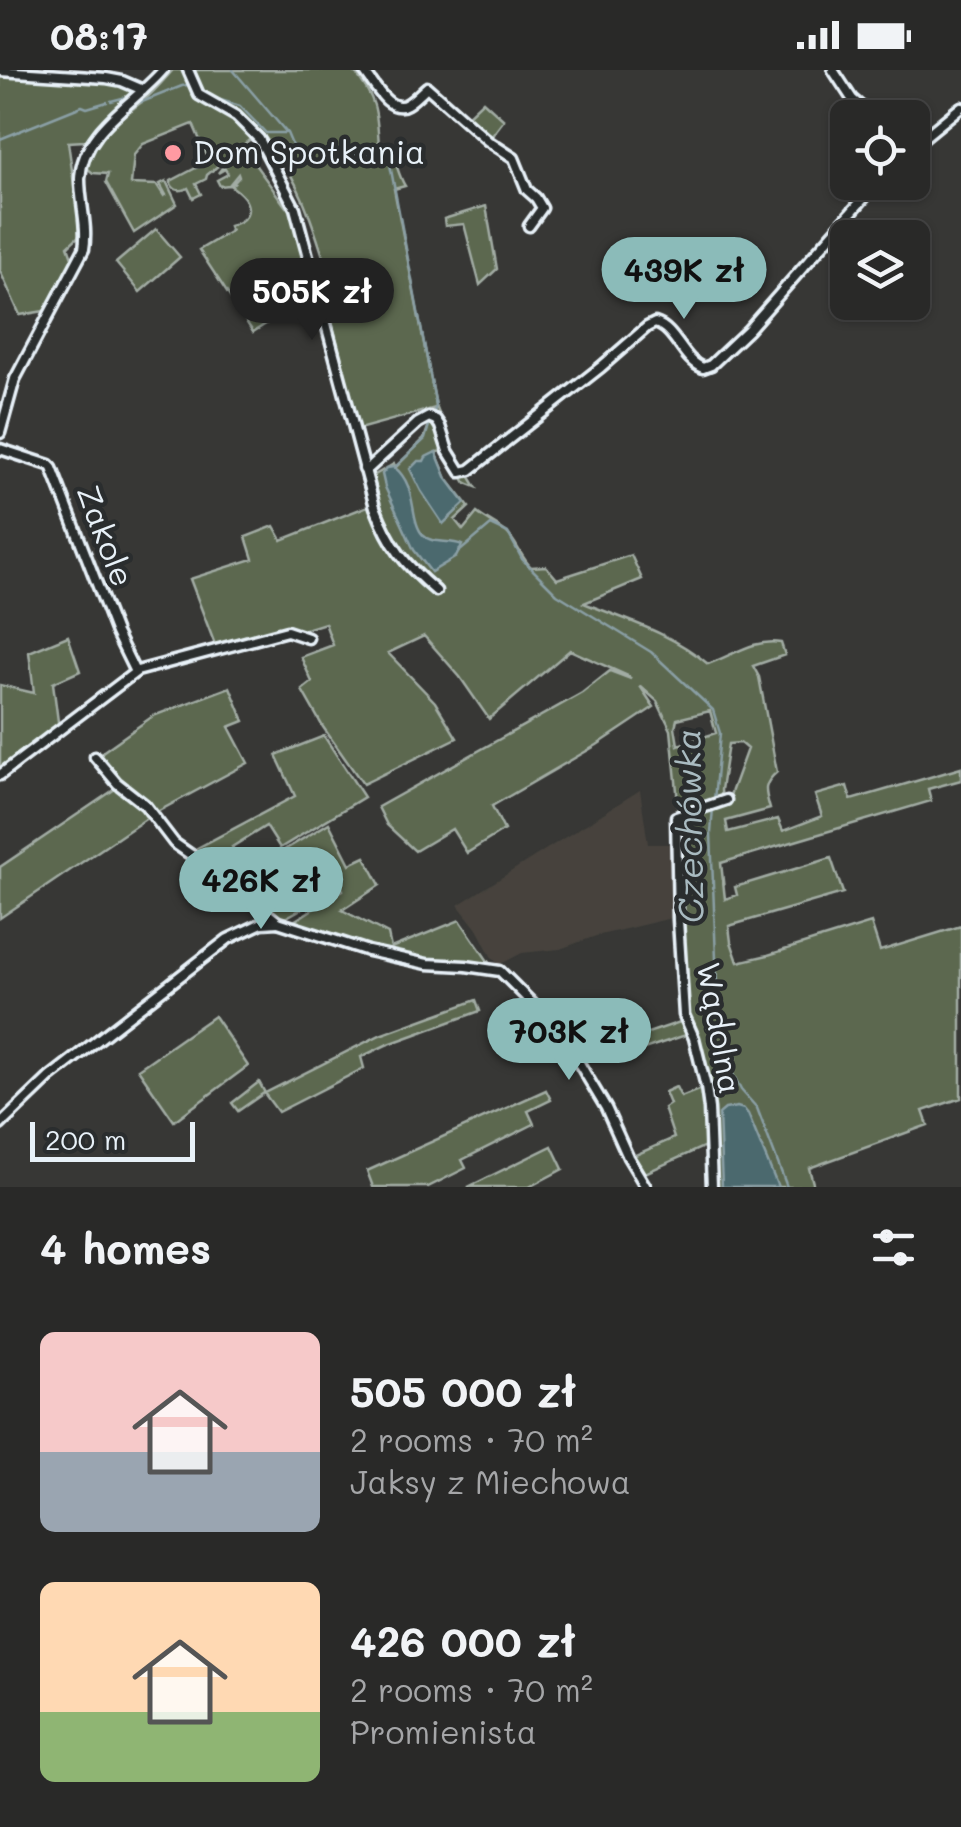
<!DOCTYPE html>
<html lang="en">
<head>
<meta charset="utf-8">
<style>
	:root { --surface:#292928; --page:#313130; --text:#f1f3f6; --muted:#a5a6a8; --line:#454545; --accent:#8bbbb9 }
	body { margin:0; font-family:Mali,sans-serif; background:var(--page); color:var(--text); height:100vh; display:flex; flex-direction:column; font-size:38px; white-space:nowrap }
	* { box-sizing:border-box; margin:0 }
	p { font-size:32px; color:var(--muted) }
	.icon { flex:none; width:55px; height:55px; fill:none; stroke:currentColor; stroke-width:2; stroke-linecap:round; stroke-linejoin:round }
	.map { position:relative; height:1117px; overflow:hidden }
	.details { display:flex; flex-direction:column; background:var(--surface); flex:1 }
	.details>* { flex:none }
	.fabs { position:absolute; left:830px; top:30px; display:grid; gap:20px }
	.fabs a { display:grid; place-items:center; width:100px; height:100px; border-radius:15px; background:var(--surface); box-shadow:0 2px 8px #0004,0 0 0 2px var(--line); font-size:50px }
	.scale { position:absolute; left:30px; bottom:25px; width:165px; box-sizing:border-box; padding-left:10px; border:5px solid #e8f1f8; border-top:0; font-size:28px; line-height:35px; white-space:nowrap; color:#e8f1f8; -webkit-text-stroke:8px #2a2d2e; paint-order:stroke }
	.price { position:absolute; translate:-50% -85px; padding:0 22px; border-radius:35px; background:var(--accent); color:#111; font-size:32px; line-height:65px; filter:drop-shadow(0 2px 5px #0008) }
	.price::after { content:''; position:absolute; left:50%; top:60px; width:30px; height:22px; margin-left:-15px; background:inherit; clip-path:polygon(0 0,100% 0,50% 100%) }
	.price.selected { background:#222; color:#fff }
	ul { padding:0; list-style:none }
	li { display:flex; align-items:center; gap:30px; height:250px; padding:0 40px }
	li span { display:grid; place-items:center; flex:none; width:280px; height:200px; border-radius:15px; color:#555 }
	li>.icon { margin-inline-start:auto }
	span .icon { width:120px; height:120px; fill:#fffc; stroke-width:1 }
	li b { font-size:42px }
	h2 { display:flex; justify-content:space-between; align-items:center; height:120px; padding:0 40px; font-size:42px }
	.status { display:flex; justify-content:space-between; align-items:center; height:70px; padding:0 50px; background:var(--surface); direction:ltr }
	.status svg { height:28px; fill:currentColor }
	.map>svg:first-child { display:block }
	.built { fill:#46433d }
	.green { fill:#5b6850; stroke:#a2aca4; stroke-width:2.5; fill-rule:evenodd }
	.water { fill:#4b696e; stroke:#8a9fa5; stroke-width:2.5 }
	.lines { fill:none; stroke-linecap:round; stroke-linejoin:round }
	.stream { stroke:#8a9fa5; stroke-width:2.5 }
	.minor-casing { stroke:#e8f1f8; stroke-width:15 }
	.minor { stroke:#2a2d2e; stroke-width:8 }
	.poi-dot { fill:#ff9aa2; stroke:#2a2d2e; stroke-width:4 }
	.labels { text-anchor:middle; stroke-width:9; stroke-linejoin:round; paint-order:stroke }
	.poi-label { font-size:32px; fill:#e8f1f8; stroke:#2a2d2e; text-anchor:start }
	.street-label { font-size:32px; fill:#e8f1f8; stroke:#2a2d2e }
	.water-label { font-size:35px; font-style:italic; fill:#a9bbc1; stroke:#2a2d2e }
</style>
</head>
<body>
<div class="status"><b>08:17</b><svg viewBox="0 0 49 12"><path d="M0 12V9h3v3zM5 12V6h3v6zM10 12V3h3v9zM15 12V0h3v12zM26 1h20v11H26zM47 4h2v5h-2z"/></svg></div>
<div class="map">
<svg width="961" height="1117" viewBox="0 0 961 1117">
	<rect width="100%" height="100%" fill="#373735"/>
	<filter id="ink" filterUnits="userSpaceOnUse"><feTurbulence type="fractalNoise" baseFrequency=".01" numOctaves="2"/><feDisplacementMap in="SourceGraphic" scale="20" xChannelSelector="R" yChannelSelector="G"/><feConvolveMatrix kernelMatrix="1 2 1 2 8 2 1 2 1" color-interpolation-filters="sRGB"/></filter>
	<g filter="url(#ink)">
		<polygon class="built" points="640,720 648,774 673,774 676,847 596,866 560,879 522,883 499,895 491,886 477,859 458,835"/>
		<g class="green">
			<path d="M 173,0 L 183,0 L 195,27 L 235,49 L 254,66 L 207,105 L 206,109 L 196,114 L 201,124 L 193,128 L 188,118 C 180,122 175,121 171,114 L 171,111 L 209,91 L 193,54 L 143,74 L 134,85 L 131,114 L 157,115 L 164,126 L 166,125 L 160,114 L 166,111 L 177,134 L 134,163 L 106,112 L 108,104 L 93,103 L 87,98 C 90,66 121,49 144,30 C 155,21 163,11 173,0 Z"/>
			<path d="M 191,0 L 353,0 C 376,28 377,40 379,76 L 388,78 C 397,90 397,103 405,116 L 394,119 L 436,336 L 452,377 L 476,417 L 466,413 L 456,395 L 444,381 L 436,382 L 447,409 L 469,437 L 455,450 L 463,460 L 477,443 C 486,450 498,456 506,462 C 516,471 521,487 531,497 L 546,496 L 557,509 L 631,485 L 642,509 L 584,533 C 626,550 672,563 708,594 C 732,586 755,568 781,573 L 785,585 L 753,596 L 759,607 L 777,702 C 762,715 765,721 770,739 L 726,751 L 728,762 L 778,749 L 783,761 L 822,746 L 815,725 L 847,716 L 851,730 L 961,698 L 961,710 L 928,719 L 931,731 L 721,793 L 725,829 L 737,825 L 735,817 L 831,788 L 843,823 L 729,856 L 731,872 L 738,892 L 768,885 L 871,853 L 880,881 L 961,856 L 961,1028 L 923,1041 L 928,1055 L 809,1098 L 814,1117 L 715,1117 L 712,1035 L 686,942 L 677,721 L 671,660 L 657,631 L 640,616 L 654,637 L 597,675 L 492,736 L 504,760 L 467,783 L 452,759 L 415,781 L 387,755 L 378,737 L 582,623 L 610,601 L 631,609 L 628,606 L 570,580 L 489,649 L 460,607 L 424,566 L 388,583 L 435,632 L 457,668 L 363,714 L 323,657 L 302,620 L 312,612 L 301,587 L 333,575 L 325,553 L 290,564 L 217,580 L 190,509 L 253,489 L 246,467 L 274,456 L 282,470 L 373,434 L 366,410 L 394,394 L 396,397 L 424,369 L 435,338 L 359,359 L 325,224 L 333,220 C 316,162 299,98 253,55 C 239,42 222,37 208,26 C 200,20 196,8 191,0 ZM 710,641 L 716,663 L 678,675 L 675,657 L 677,649 ZM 740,673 L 747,679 L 728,731 L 722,734 L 721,720 L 728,674 Z"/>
			<polygon points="0,1 92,6 134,15 133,23 85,71 68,72 81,164 68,176 74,193 50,240 20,245 0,201"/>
			<polygon points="483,31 504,50 488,71 463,50"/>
			<path d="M 258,72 L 262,79 L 251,89 L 286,137 L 291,135 L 324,257 C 311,254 297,249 293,237 L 253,262 L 199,180 L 231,161 L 229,156 C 256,148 252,130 231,116 L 239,107 L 238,104 L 229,115 L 220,116 L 217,110 L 228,104 L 225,99 L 218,103 L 222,98 Z"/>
			<polygon points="486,136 497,199 480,215 464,154 445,156 444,149"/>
			<polygon points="156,159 180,187 140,222 116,193"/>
			<polygon points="68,566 80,601 53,613 59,659 0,702 0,615 34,623 29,582"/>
			<polygon points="230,617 244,651 229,657 248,693 155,743 122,714 98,685 153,646"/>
			<polygon points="324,666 364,727 280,778 266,756 232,777 246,801 228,809 190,782 295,726 276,685"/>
			<polygon points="118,717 144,738 150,746 0,848 0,797"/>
			<polygon points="329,753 350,794 365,787 380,815 342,840 388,864 391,878 460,850 492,897 426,891 368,878 291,853 343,820 336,802 296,823 303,838 283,849 278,849 248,825 274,812 263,793"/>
			<polygon points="476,930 480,941 386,975 361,987 364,998 278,1042 264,1023 238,1041 232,1033 259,1012 265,1023 380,965"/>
			<polygon points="214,946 248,996 174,1051 138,999"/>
			<polygon points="683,951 689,964 635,982 630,969"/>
			<polygon points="676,1017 681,1027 706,1017 710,1074 643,1104 633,1086 674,1068 664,1038 670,1034 665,1022"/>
			<polygon points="546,1020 551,1030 528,1041 534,1054 462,1090 466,1098 428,1117 373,1117 367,1101"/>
			<polygon points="552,1076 563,1099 529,1117 468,1117"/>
		</g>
		<g class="water">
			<polygon points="436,382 447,409 465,433 443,454 421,421 410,399 418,391 424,391 426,387"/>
			<path d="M 394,397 C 418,415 409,450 423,465 C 432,475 450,469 462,475 L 456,487 L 431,502 L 414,480 L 385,417 L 382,404 L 387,398 Z"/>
			<polygon points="737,1037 744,1039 748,1044 778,1117 722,1117 719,1044 725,1039"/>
		</g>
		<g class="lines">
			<g class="stream">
				<polyline points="233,0 287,63 292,75 306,83 388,84 436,336 433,344"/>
				<polyline points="200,17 211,27 240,36 266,63 285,63"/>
				<polyline points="111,31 130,26"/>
				<polyline points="139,31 142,32 182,16 193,14"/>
				<polyline points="0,69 82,36 87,38 107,32"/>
				<polyline points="394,398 425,369 430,352"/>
				<polyline points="459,482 491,455 508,463 522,489 557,524 651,582 713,640 720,663 714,731"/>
				<polyline points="713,738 711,763 718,940 736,987 730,998 741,1020 757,1038 787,1117"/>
			</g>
			<g class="minor-casing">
				<g id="minor">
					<path d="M 188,0 L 199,25 L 236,46 L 259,69 L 295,138 L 375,437 C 390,476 404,494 436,521"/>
					<path d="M 363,0 C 373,12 389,45 407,34 C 414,30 421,22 427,17 L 488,71 L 514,88 L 527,120 L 536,128 L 542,138 L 529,156"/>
					<polyline points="833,0 852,29 874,48"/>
					<polyline points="0,1 106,8 122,11 143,20"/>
					<polyline points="912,77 961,37"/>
					<path d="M 0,363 L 15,309 L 84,179 C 88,156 80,133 80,109 C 82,60 134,34 163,0"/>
					<polyline points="0,379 49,395 52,398 116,563 135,602"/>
					<path d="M 364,399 L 369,398 L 418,353 L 429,347 L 436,350 L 440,356 L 448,381 L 461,402 L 470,400 L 601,297 L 647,257 L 655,253 C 676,259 682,290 703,298 L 711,295 L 748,260 L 878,112"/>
					<polyline points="95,687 117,713 145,735 174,773 214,801 278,852 368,881 427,894 466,896 500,901 532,933 573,983 606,1038 628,1087 646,1117"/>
					<polyline points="0,705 137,601 287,561 308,568"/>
					<polyline points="0,1055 50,1007 228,869 262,853 278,852"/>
					<polyline points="712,1117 709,1039 706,1017 694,968 684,945 678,850 676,747 726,730"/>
				</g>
			</g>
			<use href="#minor" class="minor"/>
		</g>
	</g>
	<circle class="poi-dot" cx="173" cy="83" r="10"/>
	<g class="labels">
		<g class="poi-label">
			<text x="193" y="94">Dom Spotkania</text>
		</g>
		<g class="street-label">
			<text transform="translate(105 466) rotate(69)" y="11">Zakole</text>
			<text transform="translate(719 958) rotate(80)" y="11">Wądolna</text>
		</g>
		<g class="water-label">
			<text transform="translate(690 756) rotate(-91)" y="12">Czechówka</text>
		</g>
	</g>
</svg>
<div class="fabs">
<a><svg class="icon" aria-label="locate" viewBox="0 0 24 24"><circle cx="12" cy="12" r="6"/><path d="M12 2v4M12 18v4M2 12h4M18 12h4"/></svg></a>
<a><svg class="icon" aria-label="layers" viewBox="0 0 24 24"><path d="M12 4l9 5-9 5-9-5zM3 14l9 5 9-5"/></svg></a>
</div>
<div class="scale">200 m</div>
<b class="price" style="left:684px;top:252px">439K zł</b>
<b class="price selected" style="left:312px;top:273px">505K zł</b>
<b class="price" style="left:261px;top:862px">426K zł</b>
<b class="price" style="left:569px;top:1013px">703K zł</b>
</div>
<section class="details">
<h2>4 homes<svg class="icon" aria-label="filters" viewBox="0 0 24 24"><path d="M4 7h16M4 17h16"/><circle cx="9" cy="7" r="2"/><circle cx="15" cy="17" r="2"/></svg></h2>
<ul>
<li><span style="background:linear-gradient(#f6c9c9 60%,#9aa5b1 0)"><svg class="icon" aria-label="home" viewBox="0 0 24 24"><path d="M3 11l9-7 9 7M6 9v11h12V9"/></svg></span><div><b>505 000 zł</b><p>2 rooms · 70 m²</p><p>Jaksy z Miechowa</p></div></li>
<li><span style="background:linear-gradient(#ffd9b3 65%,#8fb573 0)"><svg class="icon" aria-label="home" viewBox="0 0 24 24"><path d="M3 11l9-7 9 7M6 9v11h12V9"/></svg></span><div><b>426 000 zł</b><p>2 rooms · 70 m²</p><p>Promienista</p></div></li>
</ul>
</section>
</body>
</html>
